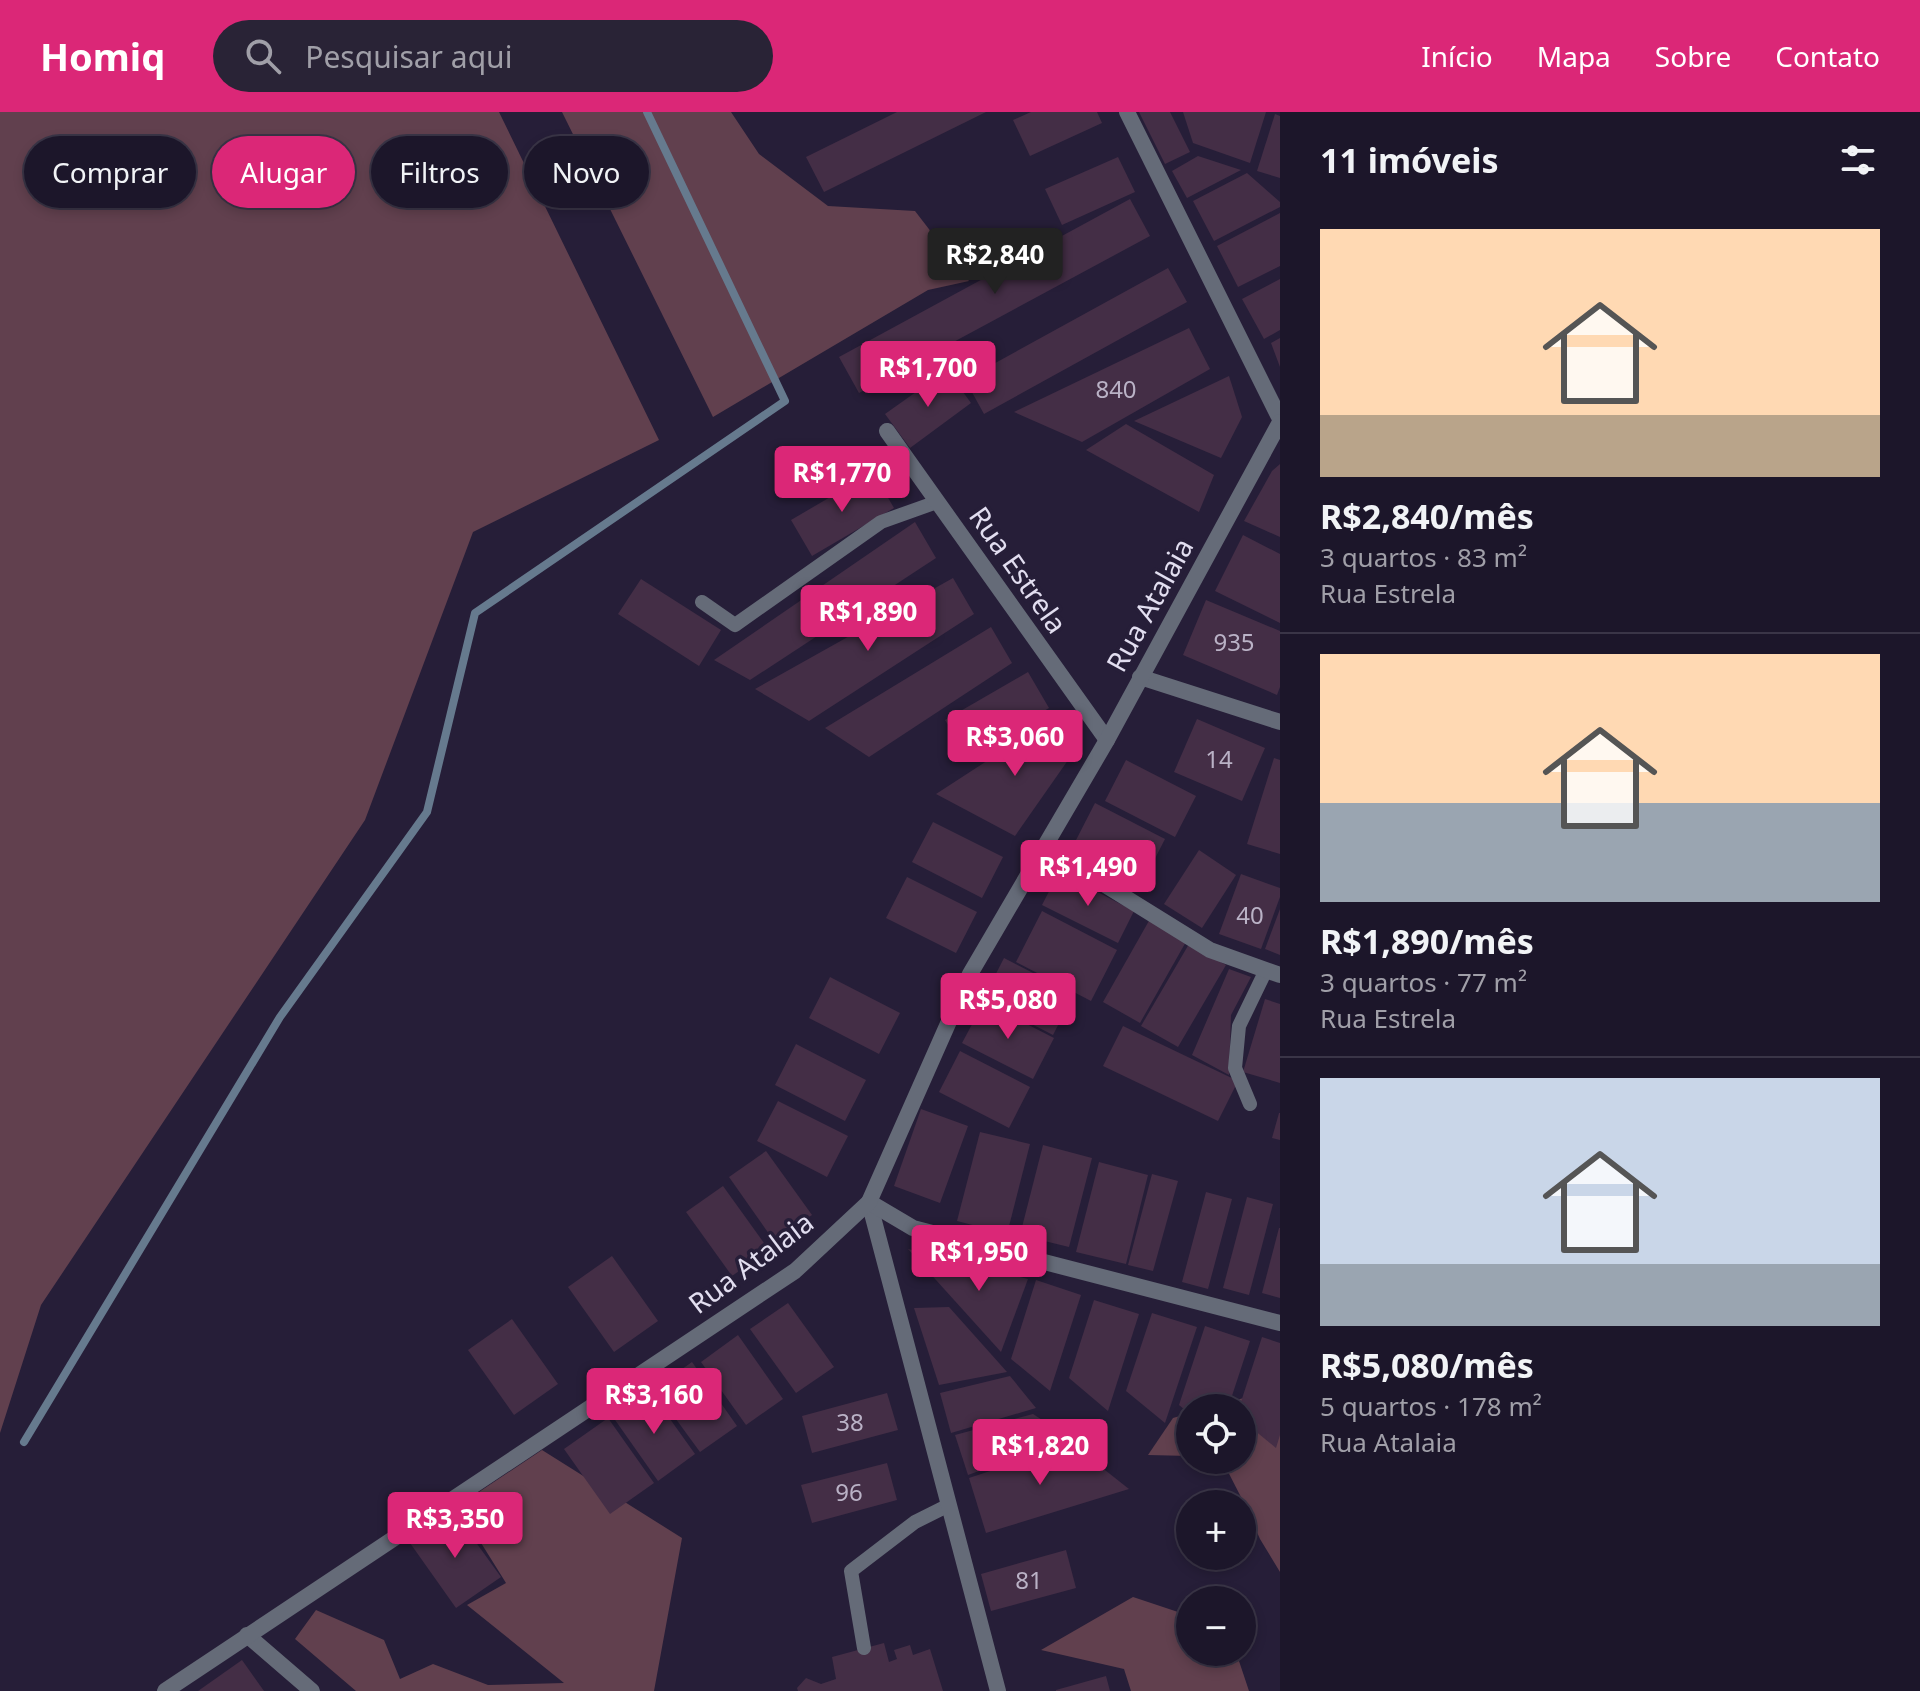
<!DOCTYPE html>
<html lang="pt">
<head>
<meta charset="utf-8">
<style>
	:root { --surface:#1c162a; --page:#292336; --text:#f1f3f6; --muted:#a09fa8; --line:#3a3547; --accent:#db2777 }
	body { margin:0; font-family:"Noto Sans",sans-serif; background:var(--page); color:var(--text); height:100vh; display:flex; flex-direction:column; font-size:30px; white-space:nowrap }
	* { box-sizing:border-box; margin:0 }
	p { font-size:26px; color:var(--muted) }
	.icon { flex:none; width:44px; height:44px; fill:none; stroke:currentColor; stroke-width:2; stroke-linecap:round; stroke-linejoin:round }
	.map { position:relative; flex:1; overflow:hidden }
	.sheet { display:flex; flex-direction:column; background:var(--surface); width:640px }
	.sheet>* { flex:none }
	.guide { position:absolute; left:24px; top:24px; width:760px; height:72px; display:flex; gap:16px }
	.tools { position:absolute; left:1176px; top:1282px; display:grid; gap:16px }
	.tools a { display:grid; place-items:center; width:80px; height:80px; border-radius:50%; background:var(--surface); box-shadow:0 4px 12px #0003,0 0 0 2px var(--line); font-size:40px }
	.price { position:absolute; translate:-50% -68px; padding:0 18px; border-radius:8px; background:var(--accent); color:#fff; font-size:26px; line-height:52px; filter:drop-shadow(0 2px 4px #0008) }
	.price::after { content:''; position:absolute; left:50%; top:48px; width:24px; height:18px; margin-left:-12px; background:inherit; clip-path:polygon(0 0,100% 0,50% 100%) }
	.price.on { background:#222; color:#fff }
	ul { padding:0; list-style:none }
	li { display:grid; align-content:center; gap:16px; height:424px; padding:0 40px }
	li+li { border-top:2px solid var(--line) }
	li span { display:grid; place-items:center; height:248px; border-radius:0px; color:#555 }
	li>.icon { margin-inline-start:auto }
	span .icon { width:144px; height:144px; fill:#fffc; stroke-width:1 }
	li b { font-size:34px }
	h2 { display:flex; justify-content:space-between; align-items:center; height:96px; padding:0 40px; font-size:34px }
	.chip { padding:0 28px; border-radius:36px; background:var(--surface); box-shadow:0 4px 12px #0003,0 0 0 2px var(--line); font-size:28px; line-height:72px }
	.chip.on { background:var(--accent); color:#fff }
	header { display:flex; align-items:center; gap:48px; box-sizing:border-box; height:112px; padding:0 40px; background:var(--accent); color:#fff }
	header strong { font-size:38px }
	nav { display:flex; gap:44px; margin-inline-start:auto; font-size:28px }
	.search { width:560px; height:72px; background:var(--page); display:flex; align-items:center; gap:20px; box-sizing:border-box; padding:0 28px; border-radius:44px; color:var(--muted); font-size:30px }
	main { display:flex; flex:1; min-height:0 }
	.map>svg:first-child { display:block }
	.green { fill:#61404e }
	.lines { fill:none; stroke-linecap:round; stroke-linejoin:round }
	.stream { stroke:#667a8e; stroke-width:8 }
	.building { fill:#442e46 }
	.service { stroke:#656b78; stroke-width:14 }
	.minor { stroke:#656b78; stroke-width:16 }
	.labels { text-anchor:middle; stroke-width:7; stroke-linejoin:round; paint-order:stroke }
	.number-label { font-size:24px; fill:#bab2c6 }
	.street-label { font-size:28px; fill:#e2def0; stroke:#261e38 }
</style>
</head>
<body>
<header>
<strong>Homiq</strong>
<div class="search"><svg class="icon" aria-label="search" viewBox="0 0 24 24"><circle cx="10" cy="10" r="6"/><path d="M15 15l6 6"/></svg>Pesquisar aqui</div>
<nav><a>Início</a><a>Mapa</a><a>Sobre</a><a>Contato</a></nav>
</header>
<main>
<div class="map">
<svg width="1280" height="1579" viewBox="0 0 1280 1579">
	<rect width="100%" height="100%" fill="#261e38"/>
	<g class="green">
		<polygon points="0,0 499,0 659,328 473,420 365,708 41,1193 0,1321"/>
		<polygon points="562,0 731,0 759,42 828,94 915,99 969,169 928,178 713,305"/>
		<polygon points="1280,1279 1280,1460 1260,1427 1243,1389 1222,1348 1242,1348 1242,1296 1208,1296 1265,1280"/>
		<polygon points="1190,1301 1190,1344 1148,1343 1173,1306"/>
		<polygon points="542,1338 682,1426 654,1579 356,1579 295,1527 316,1498 384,1528 400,1567 433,1552 488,1573 564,1571 467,1493 506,1471 458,1394"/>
		<polygon points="1133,1485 1190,1504 1190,1540 1236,1540 1249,1579 1131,1579 1124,1557 1041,1538"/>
	</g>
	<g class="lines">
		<polyline class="stream" points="24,1330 280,905 427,700 475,501 785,289 647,0"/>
	</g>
	<g class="building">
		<polygon points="897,0 986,0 824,80 806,45"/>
		<polygon points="1031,0 1097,0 1102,11 1030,44 1013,8"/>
		<polygon points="1139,0 1170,0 1190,40 1165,52"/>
		<polygon points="1183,0 1266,0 1250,51 1193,31"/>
		<polygon points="1275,2 1280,4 1280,66 1257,59"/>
		<polygon points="1198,44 1241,58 1187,86 1172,59"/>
		<polygon points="1118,45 1135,80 1062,113 1045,77"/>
		<polygon points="1247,61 1280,90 1280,95 1214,129 1193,89"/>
		<polygon points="1130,87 1150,124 859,281 839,245"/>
		<polygon points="1280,101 1280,154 1238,175 1217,134"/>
		<polygon points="1168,156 1187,190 984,302 958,255 981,243 988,255"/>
		<polygon points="1280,167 1280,218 1264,227 1242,187"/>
		<polygon points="1189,216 1210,257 1082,330 1014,300"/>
		<polygon points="1280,226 1280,255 1271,231"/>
		<polygon points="947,258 971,291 910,336 885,302"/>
		<polygon points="1229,264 1242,305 1221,346 1134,309"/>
		<polygon points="1126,312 1214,363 1199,400 1086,338"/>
		<polygon points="1280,352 1280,425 1244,409 1272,359"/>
		<polygon points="873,360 894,396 812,444 791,408"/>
		<polygon points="915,410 936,446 750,568 714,548"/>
		<polygon points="1243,423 1280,442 1280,511 1215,479"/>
		<polygon points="953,466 974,502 809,609 755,577"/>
		<polygon points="641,467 721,518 699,554 618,502"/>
		<polygon points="1206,488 1280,519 1280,575 1277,583 1183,543"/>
		<polygon points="991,515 1012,551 869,645 825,616"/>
		<polygon points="1028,560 1049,596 967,644 945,608"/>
		<polygon points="1053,606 1080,631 1015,724 936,682"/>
		<polygon points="1197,607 1265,636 1242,689 1174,660"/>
		<polygon points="1274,646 1280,648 1280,742 1247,732"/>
		<polygon points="1126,648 1196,684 1175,725 1105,689"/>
		<polygon points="1095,691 1165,727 1144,768 1074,732"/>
		<polygon points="933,710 1003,745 982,786 912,750"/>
		<polygon points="1199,738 1236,763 1202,816 1164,792"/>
		<polygon points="1059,760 1134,799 1118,831 1042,793"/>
		<polygon points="1241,762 1280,776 1280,785 1261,837 1219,822"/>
		<polygon points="907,765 977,800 956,841 886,806"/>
		<polygon points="1280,797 1280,843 1265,837"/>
		<polygon points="1042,799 1117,838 1091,889 1016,850"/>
		<polygon points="1150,807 1187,828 1140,911 1103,890"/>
		<polygon points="1189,832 1226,853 1178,935 1141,914"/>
		<polygon points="1004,846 1074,882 1053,923 983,887"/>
		<polygon points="1229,857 1251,865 1231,903 1229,963 1192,943"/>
		<polygon points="830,865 900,901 879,942 809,906"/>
		<polygon points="1265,887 1280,892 1280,971 1243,960"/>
		<polygon points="984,890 1054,926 1033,967 962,931"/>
		<polygon points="1123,914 1238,969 1218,1009 1103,954"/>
		<polygon points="796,932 866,968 845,1009 775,973"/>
		<polygon points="960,939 1030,975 1009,1016 939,980"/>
		<polygon points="778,989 848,1024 827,1065 757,1029"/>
		<polygon points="921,997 968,1014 940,1091 894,1074"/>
		<polygon points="1279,1001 1280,1001 1280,1028 1272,1026"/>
		<polygon points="980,1020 1030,1032 1007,1122 957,1109"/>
		<polygon points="1043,1033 1092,1046 1069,1135 1020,1123"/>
		<polygon points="766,1039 812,1103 774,1129 729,1065"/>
		<polygon points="1099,1050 1148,1063 1126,1152 1076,1140"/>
		<polygon points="1152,1062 1178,1069 1153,1159 1128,1153"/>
		<polygon points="723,1074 769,1138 732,1164 686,1100"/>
		<polygon points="1206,1080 1232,1087 1208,1177 1182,1170"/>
		<polygon points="1247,1085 1273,1092 1249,1183 1223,1176"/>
		<polygon points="1279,1116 1280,1116 1280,1186 1262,1181"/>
		<polygon points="908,1137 1028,1167 1001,1240"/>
		<polygon points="612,1144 658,1209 614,1240 568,1175"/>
		<polygon points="1036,1168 1081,1183 1050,1279 1011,1247"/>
		<polygon points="1094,1188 1139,1202 1108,1299 1069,1266"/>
		<polygon points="788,1191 834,1255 796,1281 750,1217"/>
		<polygon points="949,1195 1007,1260 939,1273 914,1196"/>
		<polygon points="1152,1201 1197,1215 1165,1311 1126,1279"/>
		<polygon points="512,1207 558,1272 514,1303 468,1238"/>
		<polygon points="1205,1214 1250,1229 1228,1296 1190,1296 1190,1302 1179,1293"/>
		<polygon points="738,1223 783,1287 746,1313 701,1250"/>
		<polygon points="1262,1225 1280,1231 1280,1323 1276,1336 1242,1308 1242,1296 1239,1296"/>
		<polygon points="692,1250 737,1314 700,1340 654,1277"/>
		<polygon points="1010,1264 1036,1296 951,1321 940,1281"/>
		<polygon points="650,1279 695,1342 658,1369 613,1305"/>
		<polygon points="887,1281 898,1318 812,1341 802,1304"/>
		<polygon points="1033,1302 1070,1326 968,1363 955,1323"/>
		<polygon points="608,1306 654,1371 610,1402 564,1337"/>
		<polygon points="1072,1332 1129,1377 986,1421 969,1366"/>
		<polygon points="887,1351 897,1388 812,1411 801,1373"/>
		<polygon points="454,1400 501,1465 456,1496 410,1431"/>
		<polygon points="1066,1438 1076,1476 991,1499 981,1462"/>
		<polygon points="884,1531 889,1550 897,1547 894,1538 910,1533 913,1543 930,1537 943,1579 798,1579 797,1576 806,1566 821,1572 836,1567 832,1545"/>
		<polygon points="242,1548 264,1579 198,1579"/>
		<polygon points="1106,1564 1110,1579 1056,1579 1056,1578"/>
	</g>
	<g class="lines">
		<g class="service">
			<polyline points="702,490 735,513 881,410 937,390"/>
			<polyline points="1250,992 1235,956 1239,914 1266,858"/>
			<polyline points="864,1536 851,1459 915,1410 949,1393"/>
		</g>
		<g class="minor">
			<polyline points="1127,0 1280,307"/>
			<polyline points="887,319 1107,628"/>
			<polyline points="1140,565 1280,610"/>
			<polyline points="1044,735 1210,838 1280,863"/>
			<polyline points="869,1090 998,1579"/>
			<polyline points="869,1090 913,1116 1280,1211"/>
			<polyline points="247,1523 312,1579"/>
			<polyline points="165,1579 795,1159 869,1090 970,862 1107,628 1280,310"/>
		</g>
	</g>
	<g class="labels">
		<g class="number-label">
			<text x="1116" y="286">840</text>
			<text x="1234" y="539">935</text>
			<text x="1219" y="656">14</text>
			<text x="1250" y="812">40</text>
			<text x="850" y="1319">38</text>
			<text x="849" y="1389">96</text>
			<text x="1029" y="1477">81</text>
		</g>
		<g class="street-label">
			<text transform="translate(1018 458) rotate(55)" y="10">Rua Estrela</text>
			<text transform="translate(1150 493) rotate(-61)" y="10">Rua Atalaia</text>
			<text transform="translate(751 1151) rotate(-37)" y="10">Rua Atalaia</text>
		</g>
	</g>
</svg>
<div class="tools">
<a><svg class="icon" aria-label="locate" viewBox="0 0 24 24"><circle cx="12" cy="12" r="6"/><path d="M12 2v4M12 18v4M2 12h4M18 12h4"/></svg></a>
<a>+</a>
<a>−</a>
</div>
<b class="price on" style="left:995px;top:184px">R$2,840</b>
<b class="price" style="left:928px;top:297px">R$1,700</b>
<b class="price" style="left:842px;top:402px">R$1,770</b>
<b class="price" style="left:868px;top:541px">R$1,890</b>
<b class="price" style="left:1015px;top:666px">R$3,060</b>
<b class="price" style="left:1088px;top:796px">R$1,490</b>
<b class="price" style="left:1008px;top:929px">R$5,080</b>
<b class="price" style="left:979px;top:1181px">R$1,950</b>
<b class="price" style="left:654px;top:1324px">R$3,160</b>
<b class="price" style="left:1040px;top:1375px">R$1,820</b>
<b class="price" style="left:455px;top:1448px">R$3,350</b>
<div class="guide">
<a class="chip">Comprar</a>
<a class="chip on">Alugar</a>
<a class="chip">Filtros</a>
<a class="chip">Novo</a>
</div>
</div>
<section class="sheet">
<h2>11 imóveis<svg class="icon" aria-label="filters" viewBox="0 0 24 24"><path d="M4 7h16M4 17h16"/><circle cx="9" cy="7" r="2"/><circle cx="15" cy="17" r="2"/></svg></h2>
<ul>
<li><span style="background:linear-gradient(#ffd9b3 75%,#b9a48a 0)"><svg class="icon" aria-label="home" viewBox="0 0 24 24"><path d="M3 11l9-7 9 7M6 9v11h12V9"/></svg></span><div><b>R$2,840/mês</b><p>3 quartos · 83 m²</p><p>Rua Estrela</p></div></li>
<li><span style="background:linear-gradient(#ffd9b3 60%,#9aa5b1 0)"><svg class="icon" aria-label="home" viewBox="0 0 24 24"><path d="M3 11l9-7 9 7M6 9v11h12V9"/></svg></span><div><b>R$1,890/mês</b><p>3 quartos · 77 m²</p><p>Rua Estrela</p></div></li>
<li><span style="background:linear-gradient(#c9d6e8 75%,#9aa5b1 0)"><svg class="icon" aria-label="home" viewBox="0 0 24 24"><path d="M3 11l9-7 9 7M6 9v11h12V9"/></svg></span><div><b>R$5,080/mês</b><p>5 quartos · 178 m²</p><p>Rua Atalaia</p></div></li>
</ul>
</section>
</main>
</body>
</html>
